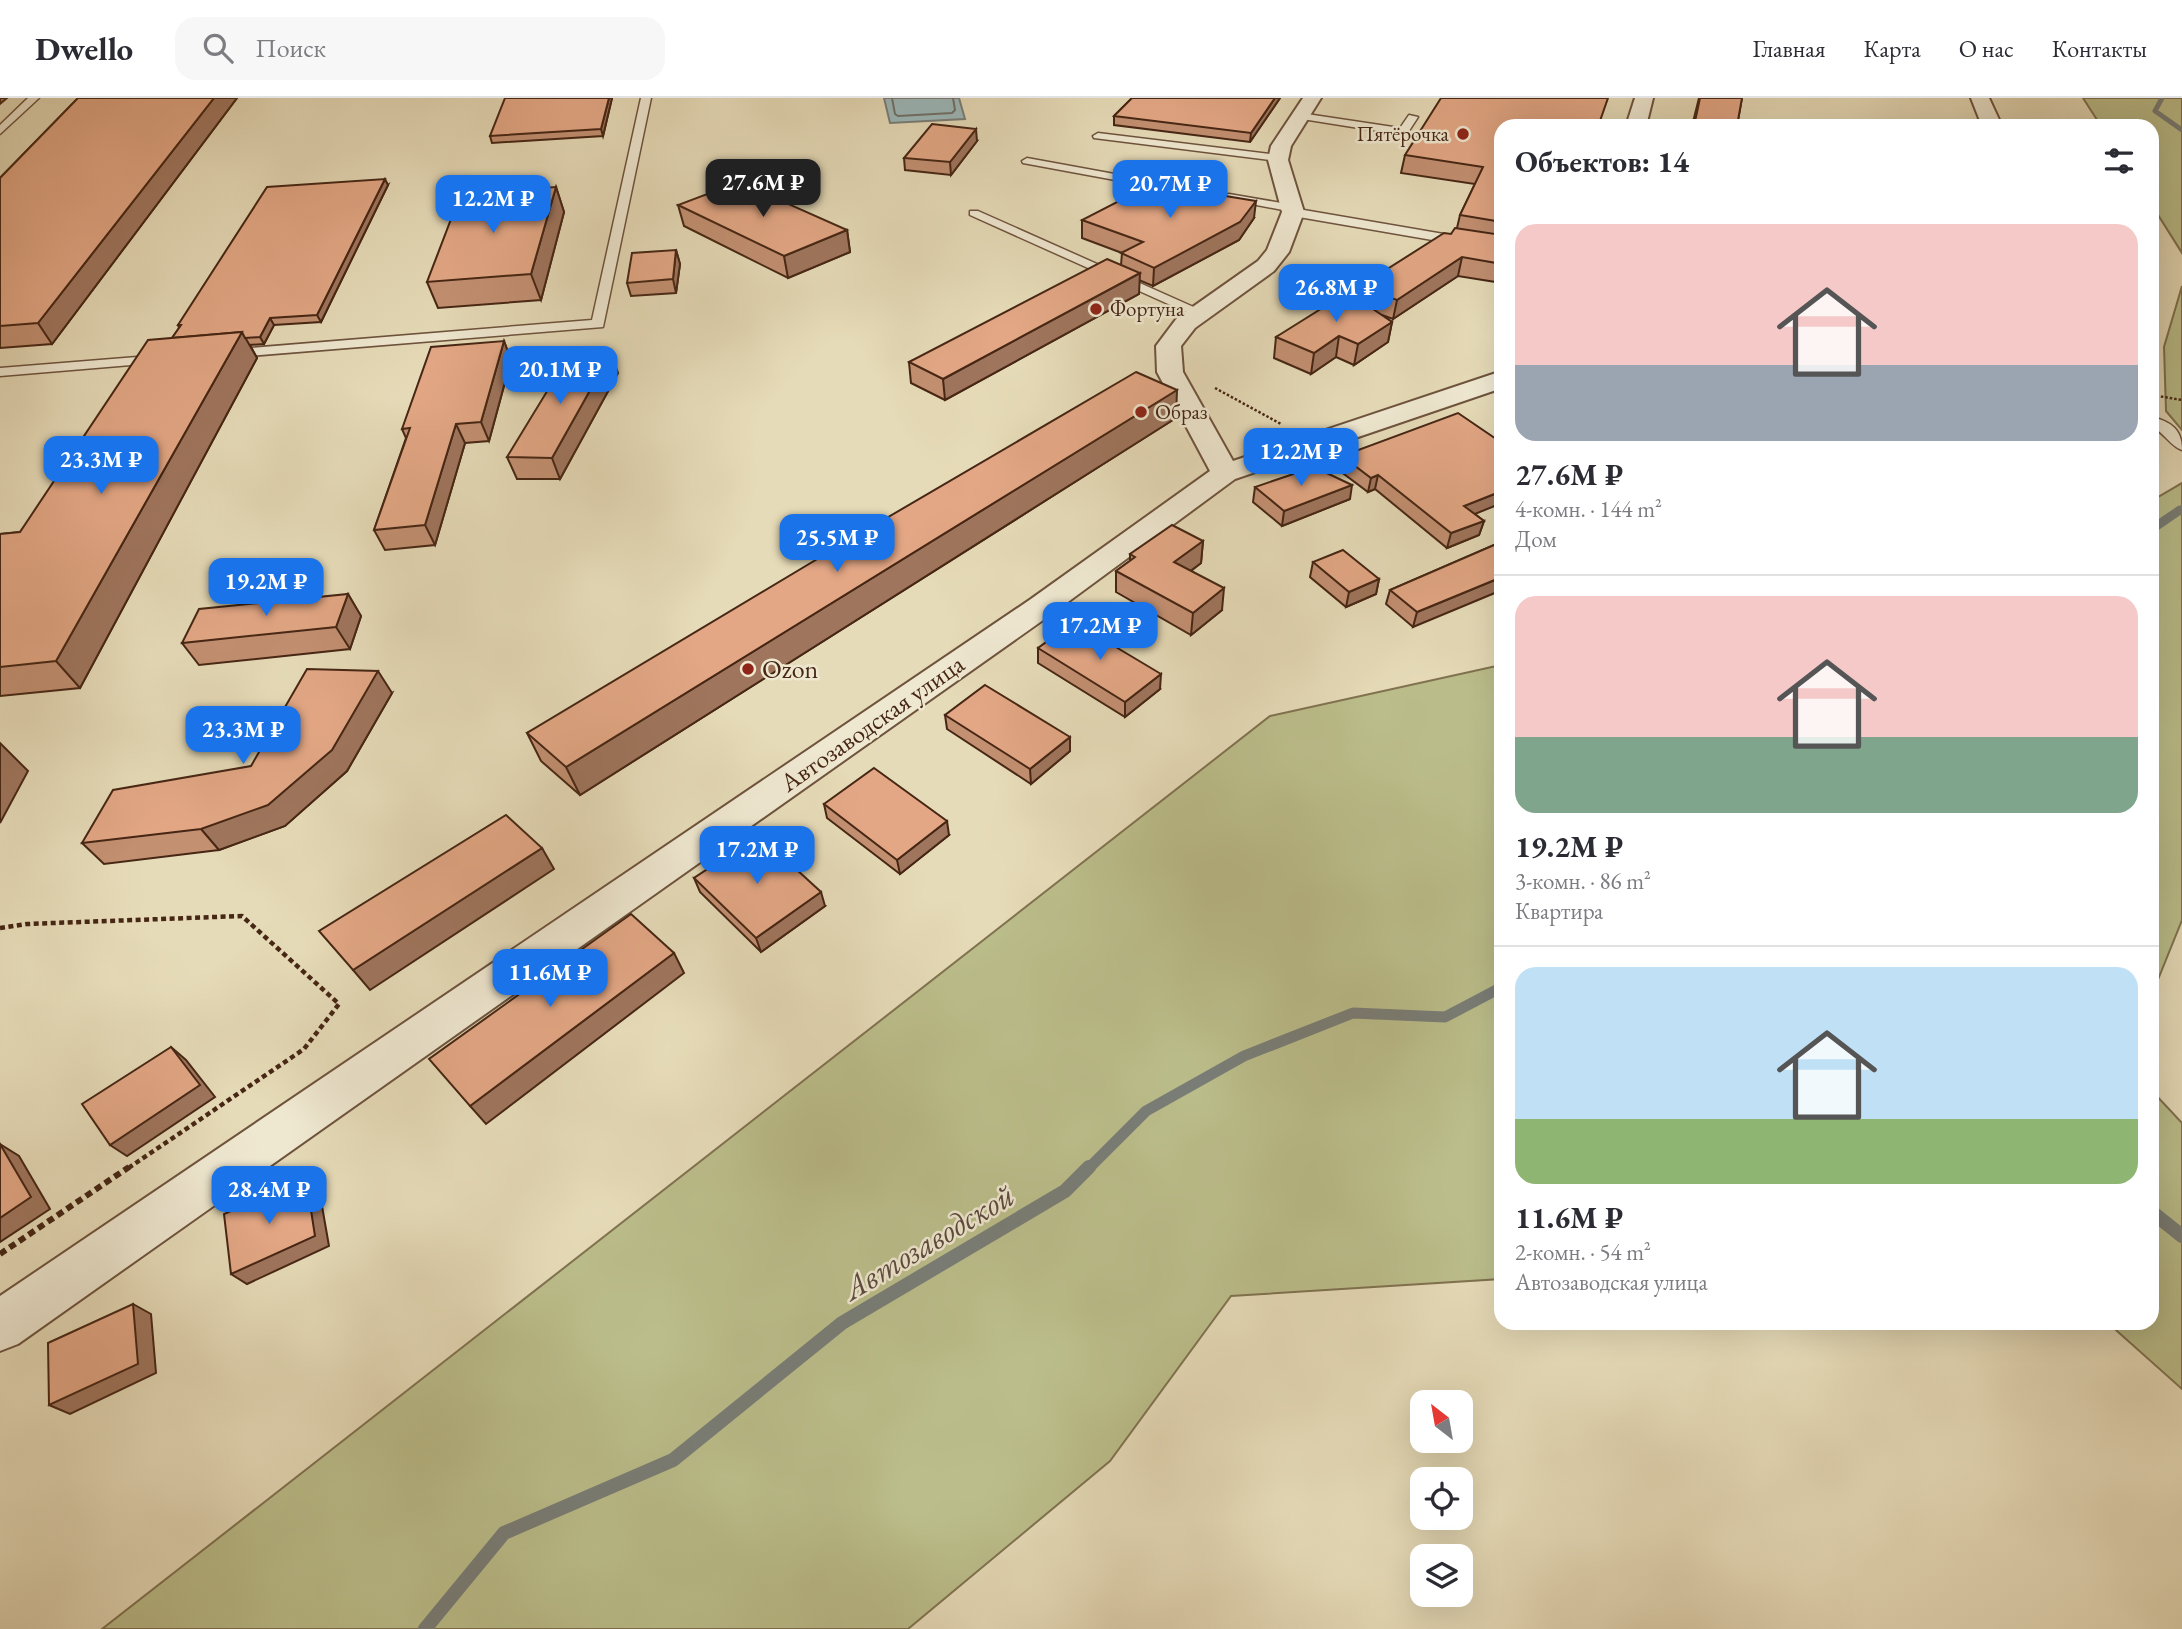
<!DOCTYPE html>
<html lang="ru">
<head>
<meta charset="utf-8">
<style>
	:root { --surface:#fff; --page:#f7f7f7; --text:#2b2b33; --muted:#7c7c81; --line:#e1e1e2; --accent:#1a73e8 }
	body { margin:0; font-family:"EB Garamond",serif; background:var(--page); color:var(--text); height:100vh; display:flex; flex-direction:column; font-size:26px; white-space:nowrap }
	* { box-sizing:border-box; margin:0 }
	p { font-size:23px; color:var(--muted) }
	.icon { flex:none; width:38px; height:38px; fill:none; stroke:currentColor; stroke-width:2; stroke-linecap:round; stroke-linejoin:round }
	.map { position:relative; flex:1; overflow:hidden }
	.details { position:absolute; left:1494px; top:21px; width:665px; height:1211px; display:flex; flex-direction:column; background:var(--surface); border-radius:21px; box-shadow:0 7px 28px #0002 }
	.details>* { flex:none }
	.needle { width:46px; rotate:329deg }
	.controls { position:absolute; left:1410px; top:1292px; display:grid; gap:14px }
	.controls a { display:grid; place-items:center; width:63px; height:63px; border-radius:14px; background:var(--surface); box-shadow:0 7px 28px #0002; font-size:35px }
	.price { position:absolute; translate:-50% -60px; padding:0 16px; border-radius:14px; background:var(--accent); color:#fff; font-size:23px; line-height:46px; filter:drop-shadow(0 2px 4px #0008) }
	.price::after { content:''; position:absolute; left:50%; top:42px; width:21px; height:16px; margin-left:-10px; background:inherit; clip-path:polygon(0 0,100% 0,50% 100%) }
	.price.active { background:#222; color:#fff }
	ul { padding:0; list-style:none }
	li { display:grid; align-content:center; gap:14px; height:371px; padding:0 21px }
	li+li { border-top:2px solid var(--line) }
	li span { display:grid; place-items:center; height:217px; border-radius:21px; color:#555 }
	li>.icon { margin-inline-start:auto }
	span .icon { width:126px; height:126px; fill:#fffc; stroke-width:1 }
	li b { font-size:30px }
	h2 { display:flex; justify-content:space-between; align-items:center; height:84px; padding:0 21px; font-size:30px }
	header { display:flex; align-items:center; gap:42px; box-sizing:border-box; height:98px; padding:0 35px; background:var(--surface); border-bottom:2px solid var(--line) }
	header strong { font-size:33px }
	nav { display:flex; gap:38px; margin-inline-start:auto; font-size:24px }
	.search { width:490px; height:63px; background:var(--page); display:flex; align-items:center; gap:18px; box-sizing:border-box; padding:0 24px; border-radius:21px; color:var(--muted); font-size:26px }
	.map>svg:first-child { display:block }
	.green { fill:#bbbe8b; stroke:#807250; stroke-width:2 }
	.water { fill:#9bb8ba; stroke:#797e78; stroke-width:2 }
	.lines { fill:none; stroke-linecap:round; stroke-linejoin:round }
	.shore { stroke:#706f67; stroke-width:2 }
	.stream-far4 { stroke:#797e78; stroke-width:5 }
	.stream-far3 { stroke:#797e78; stroke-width:7 }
	.stream-far2 { stroke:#797e78; stroke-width:9 }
	.stream-far1 { stroke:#797e78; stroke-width:11 }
	.stream { stroke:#797e78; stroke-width:14 }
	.service-casing { stroke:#6e533d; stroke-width:3 }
	.minor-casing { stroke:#6e533d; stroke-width:4 }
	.path-far2 { stroke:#462614; stroke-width:2.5; stroke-dasharray:2.5 2; stroke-linecap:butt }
	.path-far1 { stroke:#462614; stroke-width:4.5; stroke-dasharray:5 3.5; stroke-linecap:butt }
	.path { stroke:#462614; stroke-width:6; stroke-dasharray:7 4.5; stroke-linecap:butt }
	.service { fill:#efe8d1; fill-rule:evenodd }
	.minor { fill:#efe8d1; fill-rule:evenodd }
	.wall { fill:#c39072; stroke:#462614; stroke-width:2 }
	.shaded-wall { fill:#9f755d; stroke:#462614; stroke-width:2 }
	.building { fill:#e3a785; stroke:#462614; stroke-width:2 }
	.poi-dot { fill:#8f2418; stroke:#efe8d1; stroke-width:2.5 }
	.labels { text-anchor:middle; stroke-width:5; stroke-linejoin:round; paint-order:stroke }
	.far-poi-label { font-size:21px; fill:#462614; stroke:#efe8d1; text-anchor:start }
	.poi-label { font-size:26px; fill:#462614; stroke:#efe8d1; text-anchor:start }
	.street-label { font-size:26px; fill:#462614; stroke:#efe8d1 }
	.near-water-label { font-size:33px; font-style:italic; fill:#5b4a3e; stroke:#efe8d1 }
</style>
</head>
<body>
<header>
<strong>Dwello</strong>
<div class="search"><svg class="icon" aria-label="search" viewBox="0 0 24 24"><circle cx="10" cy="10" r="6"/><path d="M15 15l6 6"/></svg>Поиск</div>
<nav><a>Главная</a><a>Карта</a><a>О нас</a><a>Контакты</a></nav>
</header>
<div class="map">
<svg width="2182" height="1531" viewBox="0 0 2182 1531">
	<rect width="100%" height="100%" fill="#e6dbb8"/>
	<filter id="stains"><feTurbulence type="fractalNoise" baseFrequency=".00286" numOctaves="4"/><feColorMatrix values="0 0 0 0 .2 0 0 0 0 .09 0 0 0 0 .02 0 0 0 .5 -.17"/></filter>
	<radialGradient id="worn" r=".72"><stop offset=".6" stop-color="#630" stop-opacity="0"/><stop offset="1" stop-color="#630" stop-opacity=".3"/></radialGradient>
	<g class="green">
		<polygon points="2083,0 2182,0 2182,155 2153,109 2152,28 2101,28"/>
		<polygon points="2182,188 2182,332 2166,313 2164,249"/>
		<polygon points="2182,385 2182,822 2153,894 2153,402"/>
		<polygon points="1501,567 1501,1181 1231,1198 1110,1363 908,1531 102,1531 1270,618"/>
		<polygon points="2153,994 2182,1025 2182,1291 2108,1225 2152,1225"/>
	</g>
	<polygon class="water" points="884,0 959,0 965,21 890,25"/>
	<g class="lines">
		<polyline class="shore" points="892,0 895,16 898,18 952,15 955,12 953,0"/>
		<polyline class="stream-far4" points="2162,0 2155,13 2182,32"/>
		<polyline class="stream-far3" points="2177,414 2182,411"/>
		<polyline class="stream-far2" points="2152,431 2180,412"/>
		<polyline class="stream-far1" points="1088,1071 1146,1013 1244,958 1353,915 1445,919 1502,889"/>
		<g class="stream">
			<polyline points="2152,1114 2182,1138"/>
			<polyline points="425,1531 504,1435 673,1362 842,1225 1065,1093 1089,1069"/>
		</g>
		<g class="service-casing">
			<g id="service">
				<polygon points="28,0 39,0 0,36 0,27"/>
				<polygon points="641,0 651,0 603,229 225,260 218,256 225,252 592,222"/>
				<polygon points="1300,15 1400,30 1409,17 1418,19 1407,36 1403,37 1296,20 1296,16"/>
				<polygon points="1098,35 1278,57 1283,60 1278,63 1094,40 1093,38"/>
				<polygon points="1027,60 1180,88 1186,91 1180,94 1023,65 1022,63"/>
				<polygon points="1229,96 1293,107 1297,108 1298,111 1502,146 1502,154 1293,118 1289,116 1288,113 1225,101 1225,97"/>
				<polygon points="970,113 978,113 1207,215 1200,219 1195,218 970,117"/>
				<polygon points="162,257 169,261 167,264 0,278 0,270"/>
				<path d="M 2152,319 C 2171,324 2182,331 2182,352 C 2171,349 2164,334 2152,329 Z"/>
			</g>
		</g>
		<g class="minor-casing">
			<g id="minor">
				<polygon points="1303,0 1321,0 1291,48 1288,62 1304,114 1289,154 1274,173 1195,230 1181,248 1183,274 1233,363 1502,273 1502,290 1235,381 1053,515 18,1246 0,1253 0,1198 1031,501 1210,373 1157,274 1156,248 1177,220 1258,163 1267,152 1282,114 1268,62 1271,48"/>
				<polygon points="1635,0 1653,0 1646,28 1626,28"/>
				<polygon points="1971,0 1989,0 2002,28 1982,28"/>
			</g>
		</g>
		<g class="path-far2">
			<polyline points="1215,290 1281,326"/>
			<polyline points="2152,297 2182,302"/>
		</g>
		<polyline class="path-far1" points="0,830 27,826 242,818 339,906 304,951 127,1071"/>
		<polyline class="path" points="0,1156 129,1069"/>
		<use href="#service" class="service"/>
		<use href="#minor" class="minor"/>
	</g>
	<g class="wall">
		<polygon points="78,0 237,0 52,246 0,250 0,80"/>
		<polygon points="612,0 603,38 492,45 490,38"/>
		<polygon points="1132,0 1280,0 1250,44 1114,27 1114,18"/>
		<polygon points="1699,0 1742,0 1737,28 1692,28"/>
		<polygon points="1502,28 1502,185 1458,178 1393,221 1382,217 1392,224 1388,244 1354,267 1336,259 1311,276 1274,260 1276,239 1357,200 1359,189 1451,136 1457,130 1460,117 1475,86 1401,75 1405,57"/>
		<polygon points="977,43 951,77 905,72 904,60"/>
		<polygon points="388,87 321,224 274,227 264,246 250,247 257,260 80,590 0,598 0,436 20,434 172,240 179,230 178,227"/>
		<polygon points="556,89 564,114 541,202 438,210 427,184"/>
		<polygon points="678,107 847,132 850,154 788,180 684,128"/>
		<polygon points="1254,120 1239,142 1153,188 1139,182 1139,196 945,302 911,285 909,264 1121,167 1122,155 1082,140 1082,122"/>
		<polygon points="676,152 680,166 676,195 631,198 627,185"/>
		<polygon points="504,243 511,262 489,343 465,345 435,447 385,452 374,432 406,340 402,331"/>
		<polygon points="618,275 560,381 517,381 507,359"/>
		<polygon points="1176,320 580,697 541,663 527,635"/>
		<polygon points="1342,358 1475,416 1484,423 1479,437 1447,450 1375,391 1368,394 1340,373"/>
		<polygon points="1255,389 1350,401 1282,428 1253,404"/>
		<polygon points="1203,443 1201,465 1191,473 1222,512 1191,537 1116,494 1116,473 1130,463 1130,456"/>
		<polygon points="1501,444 1413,529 1386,506 1390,492"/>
		<polygon points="1313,464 1379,481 1376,496 1346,509 1310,479"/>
		<polygon points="348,496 361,518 350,551 199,567 182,545"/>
		<polygon points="1038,550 1160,591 1125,619 1038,565"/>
		<polygon points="392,595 347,673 285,728 219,752 104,766 82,745 251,668"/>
		<polygon points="945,617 1070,639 1070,653 1031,686 947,631"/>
		<polygon points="824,706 949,737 900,776 827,720"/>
		<polygon points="694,780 825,808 761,854 700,794"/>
	</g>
	<g class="shaded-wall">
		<polygon points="0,0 7,0 0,6"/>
		<polygon points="214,0 237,0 52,246 38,225"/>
		<polygon points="609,0 612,0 603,38 601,31"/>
		<polygon points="1275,0 1280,0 1250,44 1251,35"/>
		<polygon points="976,31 977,43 951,77 950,64"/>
		<polygon points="385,81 388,87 321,224 317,217"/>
		<polygon points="556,89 564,114 541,202 531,176"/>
		<polygon points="1256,103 1254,120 1239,142 1153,188 1154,170"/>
		<polygon points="847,132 850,154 788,180 784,158"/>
		<polygon points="676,152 680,166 676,195 673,181"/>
		<polygon points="1462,159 1458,178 1393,221 1397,202"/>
		<polygon points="1140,175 1139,196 945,302 943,281"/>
		<polygon points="270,220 274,227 264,246 260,239"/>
		<polygon points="1392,224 1388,244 1354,267 1358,246"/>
		<polygon points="242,234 257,260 80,590 56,563"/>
		<polygon points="1339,238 1336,259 1311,276 1314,255"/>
		<polygon points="504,243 511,262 489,343 481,324"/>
		<polygon points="611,255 618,275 560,381 552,360"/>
		<polygon points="1177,292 1176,320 580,697 566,669"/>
		<polygon points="456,326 465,345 435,447 425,427"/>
		<polygon points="1378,377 1375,391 1368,394 1371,380"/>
		<polygon points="1352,387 1350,401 1282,428 1284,413"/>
		<polygon points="1502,393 1502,405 1460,422 1464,408"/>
		<polygon points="1484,423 1479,437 1447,450 1451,435"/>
		<polygon points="1203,443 1201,465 1173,486 1174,464"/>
		<polygon points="1502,479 1502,492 1413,529 1417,514"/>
		<polygon points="1379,481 1376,496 1346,509 1349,494"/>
		<polygon points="1224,490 1222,512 1191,537 1193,515"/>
		<polygon points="348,496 361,518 350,551 336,529"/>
		<polygon points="378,573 392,595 347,673 285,728 219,752 201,731"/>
		<polygon points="1161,576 1160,591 1125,619 1125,604"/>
		<polygon points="1070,639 1070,653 1031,686 1030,671"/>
		<polygon points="0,645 28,673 0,725"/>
		<polygon points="947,723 949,737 900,776 897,762"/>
		<polygon points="542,750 554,771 370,892 353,872"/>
		<polygon points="821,794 825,808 761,854 756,840"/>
		<polygon points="674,855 684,875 486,1026 470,1008"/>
		<polygon points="171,949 186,962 215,999 127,1058 110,1047"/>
		<polygon points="0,1046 19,1058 50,1111 0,1144"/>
		<polygon points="306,1080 319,1091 329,1148 247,1186 231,1176"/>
		<polygon points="133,1206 151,1216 156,1275 70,1316 49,1307"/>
	</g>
	<g class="building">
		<polygon points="78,0 214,0 38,225 0,228 0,80"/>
		<polygon points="505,0 609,0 601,31 490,38"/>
		<polygon points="1132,0 1275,0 1251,35 1114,18"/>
		<polygon points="1441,0 1608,0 1600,23 1617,25 1616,28 1502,28 1502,124 1460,117 1483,69 1405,57"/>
		<polygon points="1700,0 1742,0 1737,28 1694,28"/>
		<polygon points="932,26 976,31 950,64 904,60"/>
		<polygon points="385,81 317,217 270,220 260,239 245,240 242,234 172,240 181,227 178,227 267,89"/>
		<polygon points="739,84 847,132 784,158 678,107"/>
		<polygon points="1152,86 1256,103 1240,124 1154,170 1121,155 1143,144 1082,122"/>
		<polygon points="556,89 531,176 427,184 461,95"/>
		<polygon points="1455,130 1502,137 1502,166 1462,159 1397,202 1359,189 1444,135 1451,136"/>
		<polygon points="676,152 673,181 627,185 632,155"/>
		<polygon points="1107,161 1140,175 943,281 909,264"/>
		<polygon points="1348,194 1392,224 1358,246 1339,238 1314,255 1276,239"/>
		<polygon points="242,234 56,563 0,569 0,436 20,434 148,242"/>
		<polygon points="504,243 481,324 456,326 425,427 374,432 410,330 402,331 431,249"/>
		<polygon points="571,254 611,255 552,360 507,359"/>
		<polygon points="1136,274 1177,292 566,669 527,635 849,442"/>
		<polygon points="1458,315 1502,345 1502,393 1464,408 1484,423 1451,435 1378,377 1371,380 1342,358"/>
		<polygon points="1314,369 1352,387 1284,413 1255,389"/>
		<polygon points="1172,427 1203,443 1174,464 1224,490 1193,515 1116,473 1135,459 1130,456"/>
		<polygon points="1501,444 1502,479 1417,514 1390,492"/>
		<polygon points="1343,452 1379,481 1349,494 1313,464"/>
		<polygon points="348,496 336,529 182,545 199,511"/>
		<polygon points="1074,524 1161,576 1125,604 1038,550"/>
		<polygon points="307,571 378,573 332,652 268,707 201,731 82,745 113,692 251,668"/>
		<polygon points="985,587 1070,639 1030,671 945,617"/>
		<polygon points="874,670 947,723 897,762 824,706"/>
		<polygon points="506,717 542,750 353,872 319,833"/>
		<polygon points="759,737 821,794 756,840 694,780"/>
		<polygon points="631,816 674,855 470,1008 429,961"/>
		<polygon points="171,949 200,987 110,1047 82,1006"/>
		<polygon points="0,1046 31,1099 0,1120"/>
		<polygon points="306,1080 315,1138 231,1176 224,1116"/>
		<polygon points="133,1206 138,1266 49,1307 48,1245"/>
	</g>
	<g class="poi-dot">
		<circle cx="1463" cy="36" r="7"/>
		<circle cx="1096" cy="211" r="7"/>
		<circle cx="1141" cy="314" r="7"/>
		<circle cx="748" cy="571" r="7"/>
	</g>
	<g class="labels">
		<g class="far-poi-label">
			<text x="1449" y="43" text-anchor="end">Пятёрочка</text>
			<text x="1110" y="218">Фортуна</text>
			<text x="1155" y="321">Образ</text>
		</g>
		<g class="poi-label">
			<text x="762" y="580">Ozon</text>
		</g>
		<g class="street-label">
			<text transform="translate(872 625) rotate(-35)" y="9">Автозаводская улица</text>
		</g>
		<g class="near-water-label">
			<text transform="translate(928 1143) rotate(-31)" y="12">Автозаводской</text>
		</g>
	</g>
	<rect width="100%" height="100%" filter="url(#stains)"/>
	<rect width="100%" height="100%" fill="url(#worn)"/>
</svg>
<div class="controls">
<a><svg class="needle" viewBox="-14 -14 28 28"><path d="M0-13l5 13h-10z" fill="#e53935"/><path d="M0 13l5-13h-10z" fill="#7c7c81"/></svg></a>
<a><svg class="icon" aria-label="locate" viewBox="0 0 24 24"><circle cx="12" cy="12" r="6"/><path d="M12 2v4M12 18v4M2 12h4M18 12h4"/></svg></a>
<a><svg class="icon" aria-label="layers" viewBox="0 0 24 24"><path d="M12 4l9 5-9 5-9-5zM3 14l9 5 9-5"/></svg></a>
</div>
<b class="price active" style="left:763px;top:121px">27.6M ₽</b>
<b class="price" style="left:1170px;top:122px">20.7M ₽</b>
<b class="price" style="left:493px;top:137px">12.2M ₽</b>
<b class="price" style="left:1336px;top:226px">26.8M ₽</b>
<b class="price" style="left:560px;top:308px">20.1M ₽</b>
<b class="price" style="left:1301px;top:390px">12.2M ₽</b>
<b class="price" style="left:101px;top:398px">23.3M ₽</b>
<b class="price" style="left:837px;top:476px">25.5M ₽</b>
<b class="price" style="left:266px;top:520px">19.2M ₽</b>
<b class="price" style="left:1100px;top:564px">17.2M ₽</b>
<b class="price" style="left:243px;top:668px">23.3M ₽</b>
<b class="price" style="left:757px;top:788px">17.2M ₽</b>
<b class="price" style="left:550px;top:911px">11.6M ₽</b>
<b class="price" style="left:269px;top:1128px">28.4M ₽</b>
<section class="details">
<h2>Объектов: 14<svg class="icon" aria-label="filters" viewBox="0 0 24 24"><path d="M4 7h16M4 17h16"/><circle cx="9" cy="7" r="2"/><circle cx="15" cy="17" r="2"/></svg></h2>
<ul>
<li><span style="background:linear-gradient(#f6c9c9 65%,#9aa5b1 0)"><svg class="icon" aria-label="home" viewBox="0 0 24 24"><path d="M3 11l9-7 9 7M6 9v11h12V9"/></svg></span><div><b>27.6M ₽</b><p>4-комн. · 144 m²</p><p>Дом</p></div></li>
<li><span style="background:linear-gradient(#f6c9c9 65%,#7fa58c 0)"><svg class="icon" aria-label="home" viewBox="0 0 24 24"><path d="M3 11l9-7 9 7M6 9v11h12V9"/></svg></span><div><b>19.2M ₽</b><p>3-комн. · 86 m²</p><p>Квартира</p></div></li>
<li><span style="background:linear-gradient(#bfe0f5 70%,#8fb573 0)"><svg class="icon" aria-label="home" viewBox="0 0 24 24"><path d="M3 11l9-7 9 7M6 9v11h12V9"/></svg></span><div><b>11.6M ₽</b><p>2-комн. · 54 m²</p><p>Автозаводская улица</p></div></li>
</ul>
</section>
</div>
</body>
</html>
